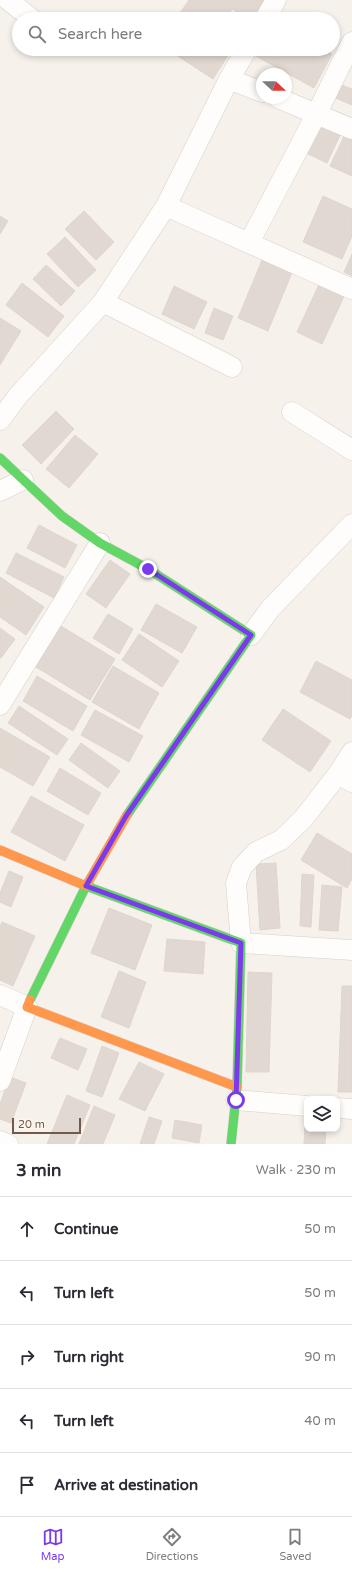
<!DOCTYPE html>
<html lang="en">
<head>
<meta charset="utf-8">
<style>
	body { margin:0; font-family:"Varela Round",sans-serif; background:#f2f2f3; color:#2b2b33 }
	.controls { position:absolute; right:12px; bottom:12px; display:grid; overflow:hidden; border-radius:8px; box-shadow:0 2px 6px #0003 }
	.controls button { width:36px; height:36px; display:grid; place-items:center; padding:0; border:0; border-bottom:1px solid #e1e1e2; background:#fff; color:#2b2b33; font:20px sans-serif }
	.compass { position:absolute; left:256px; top:68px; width:36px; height:36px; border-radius:50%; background:#fff; box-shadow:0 2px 6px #0003; rotate:112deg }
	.scale { position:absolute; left:12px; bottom:10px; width:69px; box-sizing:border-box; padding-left:4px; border:2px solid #73594d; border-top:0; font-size:11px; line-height:14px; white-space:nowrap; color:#73594d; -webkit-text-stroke:3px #fef7ed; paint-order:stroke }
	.stop { position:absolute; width:12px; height:12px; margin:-9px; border:3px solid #7c3aed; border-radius:50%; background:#fff }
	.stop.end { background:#7c3aed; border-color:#fff; box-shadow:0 1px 4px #0008 }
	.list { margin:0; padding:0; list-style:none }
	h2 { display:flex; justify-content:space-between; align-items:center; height:52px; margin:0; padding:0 16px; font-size:17px }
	h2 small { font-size:13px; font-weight:400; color:#7c7c81 }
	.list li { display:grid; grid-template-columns:26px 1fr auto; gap:12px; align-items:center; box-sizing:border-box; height:64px; padding:0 16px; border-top:1px solid #e1e1e2 }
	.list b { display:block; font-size:15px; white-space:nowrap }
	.list em { font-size:13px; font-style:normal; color:#7c7c81 }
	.icon { flex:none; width:22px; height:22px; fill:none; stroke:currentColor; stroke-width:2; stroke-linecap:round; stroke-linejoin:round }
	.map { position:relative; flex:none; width:352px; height:1144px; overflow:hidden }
	.search { position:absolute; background:#fff; box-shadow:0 2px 6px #0003; left:12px; right:12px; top:12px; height:44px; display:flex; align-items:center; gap:10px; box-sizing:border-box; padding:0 14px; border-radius:22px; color:#7c7c81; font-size:15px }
	.sheet { height:372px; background:#fff }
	nav { display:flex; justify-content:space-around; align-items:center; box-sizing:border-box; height:56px; border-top:1px solid #e1e1e2; background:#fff; font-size:11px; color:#7c7c81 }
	nav a { display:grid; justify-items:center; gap:2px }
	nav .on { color:#7c3aed }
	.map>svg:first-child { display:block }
	.building { fill:#e0d8d1; stroke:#dfd5ce }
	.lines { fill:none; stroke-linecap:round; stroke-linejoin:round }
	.street-casing { stroke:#d5cfca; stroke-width:21 }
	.fast-casing { stroke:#d6cec8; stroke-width:10 }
	.slow-casing { stroke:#d6cec8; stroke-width:10 }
	.street { stroke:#fefdfc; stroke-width:20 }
	.fast { stroke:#63d668; stroke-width:9 }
	.slow { stroke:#ff974d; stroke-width:9 }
	.route { stroke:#7c3aed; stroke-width:5 }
</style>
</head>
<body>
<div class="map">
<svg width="352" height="1144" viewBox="0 0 352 1144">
	<rect width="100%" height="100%" fill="#f6f2eb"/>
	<path class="building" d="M 189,0 L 264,0 L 252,19 L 247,19 L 232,9 L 226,19 L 176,19 Z
		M 167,49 L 232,49 L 213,79 Z
		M 258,49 L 324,49 L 332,54 L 314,88 L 254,55 Z
		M 339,84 L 352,89 L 352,105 L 333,97 Z
		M 318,119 L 342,131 L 327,163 L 302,151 Z
		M 347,130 L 352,132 L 352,176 L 330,166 Z
		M 323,196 L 352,209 L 352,236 L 342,259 L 303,242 Z
		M 84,211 L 114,242 L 96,260 L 65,229 Z
		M 0,216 L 8,221 L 0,234 Z
		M 65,237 L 96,270 L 78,287 L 47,254 Z
		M 265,253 L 295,265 L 268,331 L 238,318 Z
		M 352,254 L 352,276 L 344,272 Z
		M 46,265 L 75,291 L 61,306 L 33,279 Z
		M 322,278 L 347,290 L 322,344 L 297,332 Z
		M 22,283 L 64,316 L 48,337 L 6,305 Z
		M 174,286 L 207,302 L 194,329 L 162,314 Z
		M 214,308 L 233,316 L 223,340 L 205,333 Z
		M 0,318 L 21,331 L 0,365 Z
		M 56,411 L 74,429 L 41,464 L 22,445 Z
		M 75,435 L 98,454 L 69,488 L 46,469 Z
		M 39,525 L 77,545 L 65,568 L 27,548 Z
		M 16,553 L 64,577 L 54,598 L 6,573 Z
		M 110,560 L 130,574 L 106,608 L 86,594 Z
		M 0,577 L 44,607 L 26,635 L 0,617 Z
		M 156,604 L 197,627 L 182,653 L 141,630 Z
		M 108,614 L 133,629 L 119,654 L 93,638 Z
		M 56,623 L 115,659 L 90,700 L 31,664 Z
		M 0,628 L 15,639 L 1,658 L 0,658 Z
		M 139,634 L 179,661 L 162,687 L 122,660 Z
		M 316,661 L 352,680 L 352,715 L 350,719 L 300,692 Z
		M 113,666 L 159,693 L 139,729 L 92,702 Z
		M 37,676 L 87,706 L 73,731 L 23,701 Z
		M 19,706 L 68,739 L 57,755 L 8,723 Z
		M 283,709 L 331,741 L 310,772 L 262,740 Z
		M 95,710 L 143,736 L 129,762 L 81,735 Z
		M 0,728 L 50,757 L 33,786 L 0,767 Z
		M 81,743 L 120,771 L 108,788 L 69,760 Z
		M 60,768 L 101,793 L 88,815 L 47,791 Z
		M 31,796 L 84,825 L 65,861 L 11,832 Z
		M 317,833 L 352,854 L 352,879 L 347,888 L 301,860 Z
		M 276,863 L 280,928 L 260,930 L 256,864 Z
		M 9,871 L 23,877 L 11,907 L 0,902 L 0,893 Z
		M 302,874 L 314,875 L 311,927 L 300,926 Z
		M 322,885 L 342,887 L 338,931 L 319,930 Z
		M 109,908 L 152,925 L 135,970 L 91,953 Z
		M 2,922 L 35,936 L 13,986 L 0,980 L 0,926 Z
		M 167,939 L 205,942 L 203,974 L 164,971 Z
		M 119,971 L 146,982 L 129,1028 L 101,1017 Z
		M 248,972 L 272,973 L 269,1072 L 246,1072 Z
		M 342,986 L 352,986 L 352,1092 L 338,1092 Z
		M 60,1038 L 87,1049 L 78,1070 L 51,1058 Z
		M 102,1046 L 119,1053 L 102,1097 L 86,1091 Z
		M 139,1062 L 164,1074 L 145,1111 L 119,1099 Z
		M 10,1077 L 26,1083 L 11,1123 L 0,1119 L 0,1104 Z
		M 67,1095 L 90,1105 L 74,1144 L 47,1144 Z
		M 94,1106 L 115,1115 L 103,1144 L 79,1144 Z
		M 149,1117 L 162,1121 L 154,1144 L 140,1144 Z
		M 175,1120 L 202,1125 L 199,1143 L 172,1138 Z
		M 305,1124 L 307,1124 L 307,1129 L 326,1129 L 325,1144 L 304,1144 Z"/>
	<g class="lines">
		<defs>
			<path id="street" d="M 8,0 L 32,19
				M 265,19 L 276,0
				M 229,79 L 247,49
				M 278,98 L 352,129
				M 166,206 L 229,79 L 262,92
				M 249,243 L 317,113 L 352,42
				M 103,302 L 232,367
				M 292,412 L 352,450
				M 0,420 L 17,397 L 103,302 L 166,206 L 352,289
				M 0,491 L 23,480
				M 251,635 L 270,609 L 352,524
				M 0,705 L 100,543
				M 338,774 L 352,752
				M 352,782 L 338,774 L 303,819 L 281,840 L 256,852 L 242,867 L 236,883 L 241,943 L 352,950
				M 0,995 L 27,1007 L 0,1081
				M 236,1100 L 307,1106
				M 337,1108 L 352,1109
				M 0,1141 L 8,1144"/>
			<path id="fast" d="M 0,458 L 62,516 L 100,543 L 148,569 L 251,635 L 127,815
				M 30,1000 L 86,886 L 241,943 L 237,1087 L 231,1144"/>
			<path id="slow" d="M 0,850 L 86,886 L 127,815
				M 30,1000 L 27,1007 L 237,1087"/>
		</defs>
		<use href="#street" class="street-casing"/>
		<use href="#fast" class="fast-casing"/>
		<use href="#slow" class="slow-casing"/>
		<use href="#street" class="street"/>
		<use href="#fast" class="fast"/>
		<use href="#slow" class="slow"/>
	</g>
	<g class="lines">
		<path class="route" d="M 148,569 L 251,635 L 126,816 L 86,886 L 241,943 L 236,1100"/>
	</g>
</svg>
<div class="controls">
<button><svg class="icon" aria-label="layers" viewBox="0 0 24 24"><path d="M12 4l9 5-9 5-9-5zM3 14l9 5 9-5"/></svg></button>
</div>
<svg class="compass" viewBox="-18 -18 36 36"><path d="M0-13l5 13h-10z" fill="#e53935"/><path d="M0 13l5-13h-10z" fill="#7c7c81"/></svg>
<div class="scale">20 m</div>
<div class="stop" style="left:236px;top:1100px"></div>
<div class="stop end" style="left:148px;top:569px"></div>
<div class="search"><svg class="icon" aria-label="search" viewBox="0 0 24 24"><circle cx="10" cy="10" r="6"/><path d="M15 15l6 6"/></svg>Search here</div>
</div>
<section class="sheet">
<h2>3 min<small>Walk · 230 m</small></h2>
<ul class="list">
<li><svg class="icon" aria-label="ahead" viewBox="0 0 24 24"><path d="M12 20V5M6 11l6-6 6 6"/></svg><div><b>Continue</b></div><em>50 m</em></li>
<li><svg class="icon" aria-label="left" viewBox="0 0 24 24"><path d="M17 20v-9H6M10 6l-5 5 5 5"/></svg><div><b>Turn left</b></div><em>50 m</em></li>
<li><svg class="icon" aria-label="right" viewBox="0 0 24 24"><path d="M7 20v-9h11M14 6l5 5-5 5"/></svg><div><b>Turn right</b></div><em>90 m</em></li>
<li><svg class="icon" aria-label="left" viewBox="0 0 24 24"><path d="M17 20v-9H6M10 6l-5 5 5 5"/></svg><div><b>Turn left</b></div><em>40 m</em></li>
<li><svg class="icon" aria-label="arrive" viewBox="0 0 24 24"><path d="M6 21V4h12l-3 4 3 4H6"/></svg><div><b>Arrive at destination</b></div></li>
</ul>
</section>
<nav>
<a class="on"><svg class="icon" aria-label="map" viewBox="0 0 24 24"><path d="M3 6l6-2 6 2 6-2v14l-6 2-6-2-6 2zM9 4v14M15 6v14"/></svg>Map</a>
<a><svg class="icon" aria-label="directions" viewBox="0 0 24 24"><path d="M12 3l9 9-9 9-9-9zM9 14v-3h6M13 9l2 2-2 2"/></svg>Directions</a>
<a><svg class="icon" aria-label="saved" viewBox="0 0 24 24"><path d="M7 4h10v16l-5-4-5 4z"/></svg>Saved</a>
</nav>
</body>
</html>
